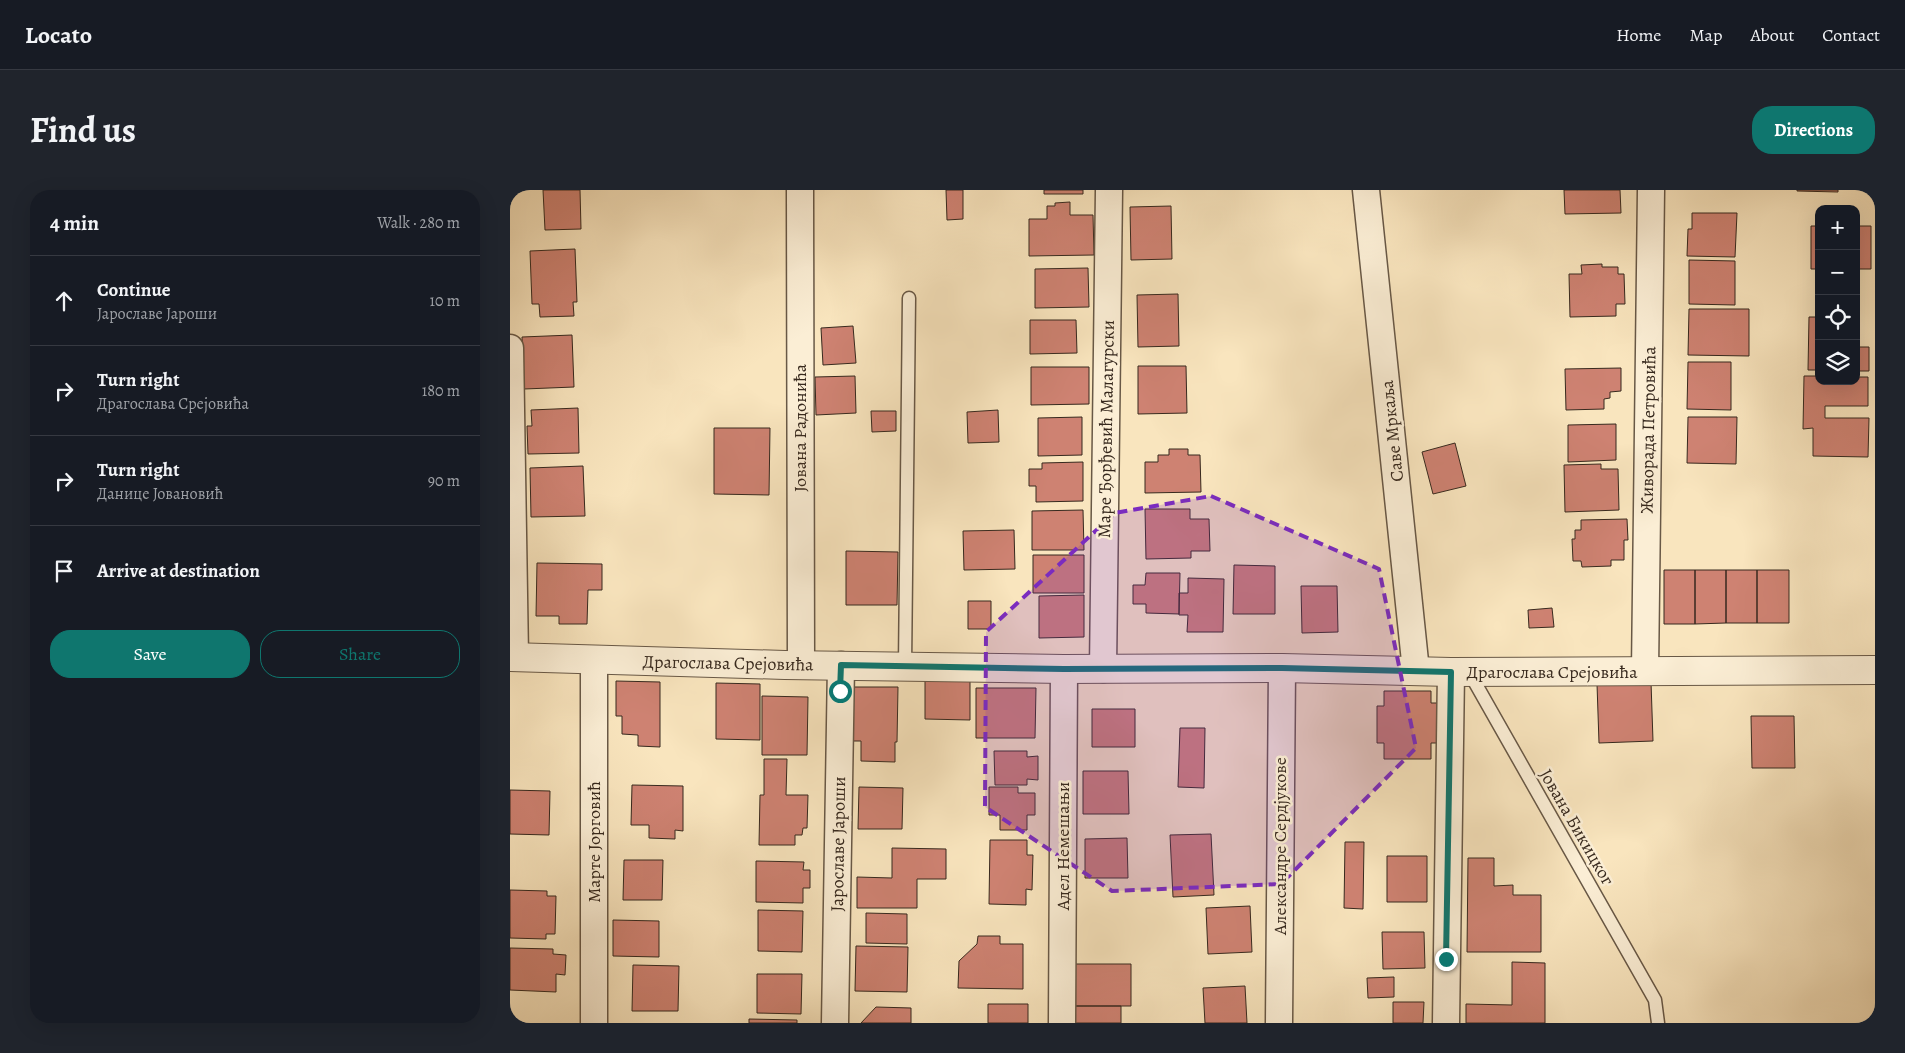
<!DOCTYPE html>
<html lang="en">
<head>
<meta charset="utf-8">
<style>
	body { margin:0; font-family:Alegreya,serif; background:#20242c; color:#f1f3f6 }
	.controls { position:absolute; right:15px; top:15px; display:grid; overflow:hidden; border-radius:10px; box-shadow:0 5px 20px #0002 }
	.controls button { width:45px; height:45px; display:grid; place-items:center; padding:0; border:0; border-bottom:1px solid #363941; background:#171b24; color:#f1f3f6; font:25px sans-serif }
	.stop { position:absolute; width:15px; height:15px; margin:-11px; border:4px solid #0f766e; border-radius:50%; background:#fff }
	.stop.end { background:#0f766e; border-color:#fff; box-shadow:0 1px 5px #0008 }
	.list { margin:0; padding:0; list-style:none }
	h2 { display:flex; justify-content:space-between; align-items:center; height:65px; margin:0; padding:0 20px; font-size:21px }
	h2 small { font-size:16px; font-weight:400; color:#9ea1a6 }
	.list li { display:grid; grid-template-columns:32px 1fr auto; gap:15px; align-items:center; box-sizing:border-box; height:90px; padding:0 20px; border-top:1px solid #363941 }
	.list b { display:block; font-size:19px; white-space:nowrap }
	.list p { margin:0; font-size:16px; white-space:nowrap; color:#9ea1a6 }
	.list em { font-size:16px; font-style:normal; color:#9ea1a6 }
	.actions { display:flex; gap:10px; padding:15px 20px }
	.actions a { flex:1; padding:11px 0; border:1px solid #0f766e; border-radius:20px; text-align:center; font-size:18px; color:#0f766e }
	.actions .main { background:#0f766e; color:#fff }
	.icon { flex:none; width:28px; height:28px; fill:none; stroke:currentColor; stroke-width:2; stroke-linecap:round; stroke-linejoin:round }
	.map { position:relative; flex:none; width:1365px; height:833px; overflow:hidden; border-radius:20px }
	header { display:flex; align-items:center; gap:30px; box-sizing:border-box; height:70px; padding:0 25px; background:#171b24; border-bottom:1px solid #363941 }
	header strong { font-size:24px }
	nav { display:flex; gap:28px; margin-inline-start:auto; font-size:18px }
	.intro { display:flex; align-items:center; justify-content:space-between; box-sizing:border-box; height:120px; padding:0 30px }
	h1 { margin:0; font-size:35px }
	.button { padding:12px 22px; border-radius:20px; background:#0f766e; color:#fff; font-size:18px; font-weight:700 }
	main { display:flex; gap:30px; padding:0 30px }
	aside { flex:1; background:#171b24; border-radius:20px; box-shadow:0 5px 20px #0002 }
	.map>svg:first-child { display:block }
	.building { fill:#ce8272; stroke:#37291e }
	.lines { fill:none; stroke-linecap:round; stroke-linejoin:round }
	.service-casing { stroke:#685846; stroke-width:15 }
	.minor-casing { stroke:#685846; stroke-width:29 }
	.tertiary-casing { stroke:#685846; stroke-width:30 }
	.service { stroke:#fbeed5; stroke-width:12 }
	.minor { stroke:#fbeed5; stroke-width:26 }
	.tertiary { stroke:#fbeed5; stroke-width:28 }
	.route { stroke:#0f766e; stroke-width:6 }
	.marked { fill:#7b2cbf; fill-opacity:0.2; stroke:#7b2cbf; stroke-width:4; stroke-dasharray:10 6; stroke-linejoin:round }
	.labels { text-anchor:middle; dominant-baseline:central; stroke-width:5; stroke-linejoin:round; paint-order:stroke }
	.street-label { font-size:18px; fill:#37291e; stroke:#fbeed5 }
</style>
</head>
<body>
<header>
<strong>Locato</strong>
<nav><a>Home</a><a>Map</a><a>About</a><a>Contact</a></nav>
</header>
<div class="intro"><h1>Find us</h1><a class="button">Directions</a></div>
<main>
<aside>
<h2>4 min<small>Walk · 280 m</small></h2>
<ul class="list">
<li><svg class="icon" aria-label="ahead" viewBox="0 0 24 24"><path d="M12 20V5M6 11l6-6 6 6"/></svg><div><b>Continue</b><p>Јарославе Јароши</p></div><em>10 m</em></li>
<li><svg class="icon" aria-label="right" viewBox="0 0 24 24"><path d="M7 20v-9h11M14 6l5 5-5 5"/></svg><div><b>Turn right</b><p>Драгослава Срејовића</p></div><em>180 m</em></li>
<li><svg class="icon" aria-label="right" viewBox="0 0 24 24"><path d="M7 20v-9h11M14 6l5 5-5 5"/></svg><div><b>Turn right</b><p>Данице Јовановић</p></div><em>90 m</em></li>
<li><svg class="icon" aria-label="arrive" viewBox="0 0 24 24"><path d="M6 21V4h12l-3 4 3 4H6"/></svg><div><b>Arrive at destination</b></div></li>
</ul>
<div class="actions"><a class="main">Save</a><a>Share</a></div>
</aside>
<div class="map">
<svg width="1365" height="833" viewBox="0 0 1365 833">
	<rect width="100%" height="100%" fill="#f9e5be"/>
	<filter id="stains"><feTurbulence type="fractalNoise" baseFrequency=".004" numOctaves="4"/><feColorMatrix values="0 0 0 0 .2 0 0 0 0 .09 0 0 0 0 .02 0 0 0 .5 -.17"/></filter>
	<radialGradient id="worn" r=".72"><stop offset=".6" stop-color="#630" stop-opacity="0"/><stop offset="1" stop-color="#630" stop-opacity=".3"/></radialGradient>
	<path class="building" d="M 33,0 L 70,0 L 71,39 L 35,40 Z
		M 436,0 L 453,0 L 453,29 L 437,30 Z
		M 534,0 L 573,0 L 573,4 L 534,4 Z
		M 1054,0 L 1110,0 L 1111,23 L 1055,24 Z
		M 1287,0 L 1328,0 L 1328,2 L 1287,1 Z
		M 560,12 L 560,25 L 583,25 L 584,65 L 519,66 L 519,29 L 537,29 L 537,16 L 545,16 L 545,13 Z
		M 661,16 L 662,69 L 621,70 L 620,17 Z
		M 1182,23 L 1227,23 L 1225,67 L 1177,66 L 1178,39 L 1182,39 Z
		M 1301,36 L 1309,36 L 1309,92 L 1308,79 L 1301,79 Z
		M 1346,36 L 1361,36 L 1361,79 L 1346,79 Z
		M 65,59 L 67,112 L 63,112 L 64,126 L 30,127 L 29,114 L 22,114 L 20,61 Z
		M 1179,70 L 1225,71 L 1225,115 L 1179,114 Z
		M 1092,74 L 1092,77 L 1108,77 L 1108,84 L 1114,84 L 1115,114 L 1106,114 L 1106,126 L 1060,127 L 1059,84 L 1072,84 L 1071,75 Z
		M 578,78 L 579,117 L 525,118 L 525,79 Z
		M 668,104 L 669,156 L 628,157 L 627,105 Z
		M 1179,119 L 1239,119 L 1239,166 L 1178,165 Z
		M 1299,127 L 1309,127 L 1309,180 L 1298,180 Z
		M 520,130 L 566,130 L 567,163 L 520,164 Z
		M 343,136 L 346,173 L 313,175 L 311,138 Z
		M 1346,141 L 1347,157 L 1359,157 L 1359,181 L 1346,181 Z
		M 62,145 L 64,197 L 14,199 L 12,147 Z
		M 1178,172 L 1221,172 L 1221,220 L 1177,219 Z
		M 628,176 L 676,176 L 677,223 L 628,224 Z
		M 521,177 L 579,177 L 579,214 L 521,215 Z
		M 1111,178 L 1111,201 L 1100,202 L 1100,208 L 1094,209 L 1094,219 L 1056,220 L 1055,179 Z
		M 345,186 L 346,223 L 306,225 L 305,187 Z
		M 1294,186 L 1309,186 L 1309,191 L 1346,191 L 1346,187 L 1358,187 L 1358,216 L 1315,216 L 1315,228 L 1359,228 L 1358,267 L 1303,266 L 1303,238 L 1293,239 Z
		M 68,218 L 69,263 L 18,264 L 17,236 L 22,236 L 21,220 Z
		M 488,220 L 489,252 L 458,253 L 457,222 Z
		M 361,221 L 386,221 L 386,241 L 362,242 Z
		M 572,227 L 572,265 L 528,266 L 528,228 Z
		M 1178,227 L 1227,227 L 1226,274 L 1177,273 Z
		M 1106,234 L 1106,270 L 1058,272 L 1058,235 Z
		M 204,238 L 260,238 L 259,305 L 204,304 Z
		M 945,253 L 956,296 L 923,304 L 912,262 Z
		M 659,259 L 678,259 L 678,265 L 690,265 L 691,302 L 635,303 L 635,272 L 648,272 L 648,265 L 659,265 Z
		M 573,272 L 573,311 L 526,312 L 526,296 L 519,296 L 519,279 L 532,279 L 532,273 Z
		M 1091,274 L 1091,279 L 1108,279 L 1109,320 L 1055,322 L 1054,275 Z
		M 73,276 L 75,326 L 21,327 L 20,278 Z
		M 635,319 L 680,319 L 680,329 L 699,329 L 700,361 L 681,361 L 681,368 L 636,369 Z
		M 573,320 L 574,360 L 522,360 L 522,321 Z
		M 1117,329 L 1118,350 L 1114,350 L 1114,370 L 1101,370 L 1101,376 L 1072,377 L 1071,371 L 1063,371 L 1062,349 L 1065,349 L 1065,340 L 1071,340 L 1071,330 Z
		M 504,340 L 505,379 L 454,380 L 453,341 Z
		M 336,361 L 388,362 L 387,415 L 336,415 Z
		M 523,365 L 574,365 L 574,403 L 523,403 Z
		M 27,373 L 92,374 L 92,400 L 78,400 L 77,434 L 49,434 L 49,426 L 26,426 Z
		M 724,375 L 765,376 L 765,424 L 723,424 Z
		M 1154,380 L 1185,380 L 1185,434 L 1154,434 Z
		M 1185,380 L 1216,380 L 1216,433 L 1185,434 Z
		M 1216,380 L 1247,380 L 1247,433 L 1216,433 Z
		M 1247,380 L 1279,380 L 1279,433 L 1247,433 Z
		M 636,383 L 670,383 L 669,424 L 636,423 L 636,414 L 623,414 L 623,395 L 635,395 Z
		M 678,388 L 714,389 L 713,442 L 677,442 L 678,425 L 669,425 L 669,403 L 678,403 Z
		M 791,396 L 827,396 L 828,442 L 792,443 Z
		M 574,405 L 574,447 L 529,448 L 529,406 Z
		M 458,411 L 481,411 L 481,439 L 458,439 Z
		M 1042,418 L 1044,437 L 1019,438 L 1018,420 Z
		M 415,489 L 460,490 L 460,530 L 415,529 Z
		M 106,491 L 150,492 L 150,557 L 128,556 L 128,545 L 112,544 L 112,526 L 106,526 Z
		M 1141,492 L 1143,551 L 1089,553 L 1087,494 Z
		M 206,493 L 250,494 L 250,550 L 206,549 Z
		M 343,497 L 388,497 L 387,552 L 385,552 L 385,572 L 351,571 L 351,551 L 342,551 Z
		M 466,498 L 526,498 L 525,548 L 466,548 Z
		M 874,501 L 921,501 L 921,513 L 929,513 L 929,553 L 921,553 L 921,569 L 874,569 L 874,553 L 867,553 L 867,516 L 874,516 Z
		M 252,506 L 298,507 L 297,565 L 252,565 Z
		M 582,519 L 625,519 L 625,557 L 582,557 Z
		M 1241,526 L 1284,526 L 1285,578 L 1242,578 Z
		M 670,538 L 695,538 L 694,598 L 668,597 Z
		M 484,561 L 517,561 L 517,567 L 528,566 L 528,590 L 517,589 L 517,595 L 485,595 Z
		M 254,569 L 277,569 L 276,605 L 298,605 L 297,638 L 293,638 L 292,645 L 285,645 L 285,655 L 249,655 L 250,605 L 254,605 Z
		M 573,581 L 618,581 L 619,624 L 573,624 Z
		M 122,595 L 173,596 L 173,641 L 165,640 L 165,649 L 139,648 L 139,635 L 121,635 Z
		M 349,597 L 393,598 L 392,639 L 348,639 Z
		M 479,597 L 508,597 L 508,603 L 525,603 L 525,625 L 517,625 L 517,640 L 490,640 L 490,625 L 479,625 Z
		M 0,600 L 40,601 L 39,645 L 0,644 Z
		M 701,644 L 704,705 L 663,707 L 660,645 Z
		M 617,648 L 618,688 L 575,688 L 575,649 Z
		M 480,650 L 517,650 L 517,665 L 523,665 L 522,700 L 516,699 L 516,715 L 479,714 Z
		M 835,652 L 854,652 L 853,719 L 834,718 Z
		M 382,658 L 436,659 L 436,689 L 407,689 L 407,718 L 347,718 L 347,687 L 382,688 Z
		M 877,666 L 917,666 L 917,712 L 877,712 Z
		M 958,668 L 984,668 L 984,696 L 1003,695 L 1003,705 L 1031,705 L 1031,762 L 957,762 Z
		M 114,670 L 153,670 L 152,710 L 113,710 Z
		M 246,671 L 294,672 L 293,680 L 300,680 L 300,698 L 293,698 L 293,713 L 246,712 Z
		M 0,700 L 37,701 L 37,706 L 46,706 L 45,744 L 36,744 L 36,749 L 0,748 Z
		M 740,716 L 742,762 L 698,764 L 696,718 Z
		M 248,720 L 293,721 L 292,762 L 248,761 Z
		M 356,723 L 397,724 L 397,754 L 356,753 Z
		M 103,730 L 149,731 L 149,767 L 103,766 Z
		M 872,742 L 914,742 L 915,778 L 873,779 Z
		M 468,746 L 490,746 L 490,754 L 513,754 L 513,799 L 448,798 L 449,771 L 467,754 Z
		M 346,756 L 398,757 L 397,802 L 345,801 Z
		M 0,758 L 43,759 L 43,764 L 56,765 L 55,785 L 46,784 L 46,802 L 0,800 Z
		M 1002,772 L 1035,773 L 1035,833 L 956,833 L 956,814 L 1002,815 Z
		M 560,774 L 621,774 L 621,816 L 560,816 Z
		M 123,775 L 169,776 L 168,821 L 122,821 Z
		M 247,784 L 292,784 L 291,824 L 247,823 Z
		M 884,787 L 884,807 L 858,808 L 857,788 Z
		M 735,796 L 737,833 L 695,833 L 693,798 Z
		M 883,812 L 914,812 L 913,833 L 883,833 Z
		M 478,814 L 518,814 L 518,833 L 478,833 Z
		M 560,816 L 611,816 L 611,833 L 560,833 Z
		M 366,817 L 401,818 L 401,833 L 351,833 Z
		M 239,829 L 287,830 L 287,833 L 239,833 Z"/>
	<g class="lines">
		<defs>
			<path id="service" d="M 395,476 L 399,108
				M 959,482 L 1145,810 L 1148,833"/>
			<path id="minor" d="M 290,0 L 291,475
				M 856,0 L 906,481
				M 0,158 L 5,467
				M 593,479 L 599,0
				M 1135,481 L 1141,0
				M 84,833 L 84,470
				M 325,833 L 331,475
				M 552,833 L 554,479
				M 769,833 L 772,478
				M 936,833 L 941,482"/>
			<path id="tertiary" d="M 0,467 L 275,475 L 554,479 L 772,478 L 941,482 L 1365,480"/>
		</defs>
		<use href="#service" class="service-casing"/>
		<use href="#minor" class="minor-casing"/>
		<use href="#tertiary" class="tertiary-casing"/>
		<use href="#service" class="service"/>
		<use href="#minor" class="minor"/>
		<use href="#tertiary" class="tertiary"/>
	</g>
	<g class="lines">
		<path class="route" d="M 330,501 L 331,475 L 554,479 L 772,478 L 941,482 L 936,769"/>
	</g>
	<path class="marked" d="M 701,306 L 869,379 L 906,558 L 771,694 L 602,701 L 475,617 L 476,442 L 605,323 Z"/>
	<g class="labels">
		<g class="street-label">
			<text transform="translate(290 238) rotate(-90)">Јована Радонића</text>
			<text transform="translate(596 239) rotate(-89)">Маре Ђорђевић Малагурски</text>
			<text transform="translate(1138 240) rotate(-89)">Живорада Петровића</text>
			<text transform="translate(882 241) rotate(-96)">Саве Мркаља</text>
			<text transform="translate(218 473) rotate(1)">Драгослава Срејовића</text>
			<text x="1042" y="482">Драгослава Срејовића</text>
			<text transform="translate(1067 637) rotate(60)">Јована Бикицког</text>
			<text transform="translate(84 652) rotate(-90)">Марте Јорговић</text>
			<text transform="translate(328 654) rotate(-89)">Јарославе Јароши</text>
			<text transform="translate(553 656) rotate(-90)">Адел Немешањи</text>
			<text transform="translate(770 656) rotate(-90)">Александре Сердјукове</text>
		</g>
	</g>
	<rect width="100%" height="100%" filter="url(#stains)"/>
	<rect width="100%" height="100%" fill="url(#worn)"/>
</svg>
<div class="controls">
<button>+</button>
<button>−</button>
<button><svg class="icon" aria-label="locate" viewBox="0 0 24 24"><circle cx="12" cy="12" r="6"/><path d="M12 2v4M12 18v4M2 12h4M18 12h4"/></svg></button>
<button><svg class="icon" aria-label="layers" viewBox="0 0 24 24"><path d="M12 4l9 5-9 5-9-5zM3 14l9 5 9-5"/></svg></button>
</div>
<div class="stop" style="left:330px;top:501px"></div>
<div class="stop end" style="left:936px;top:769px"></div>
</div>
</main>
</body>
</html>
